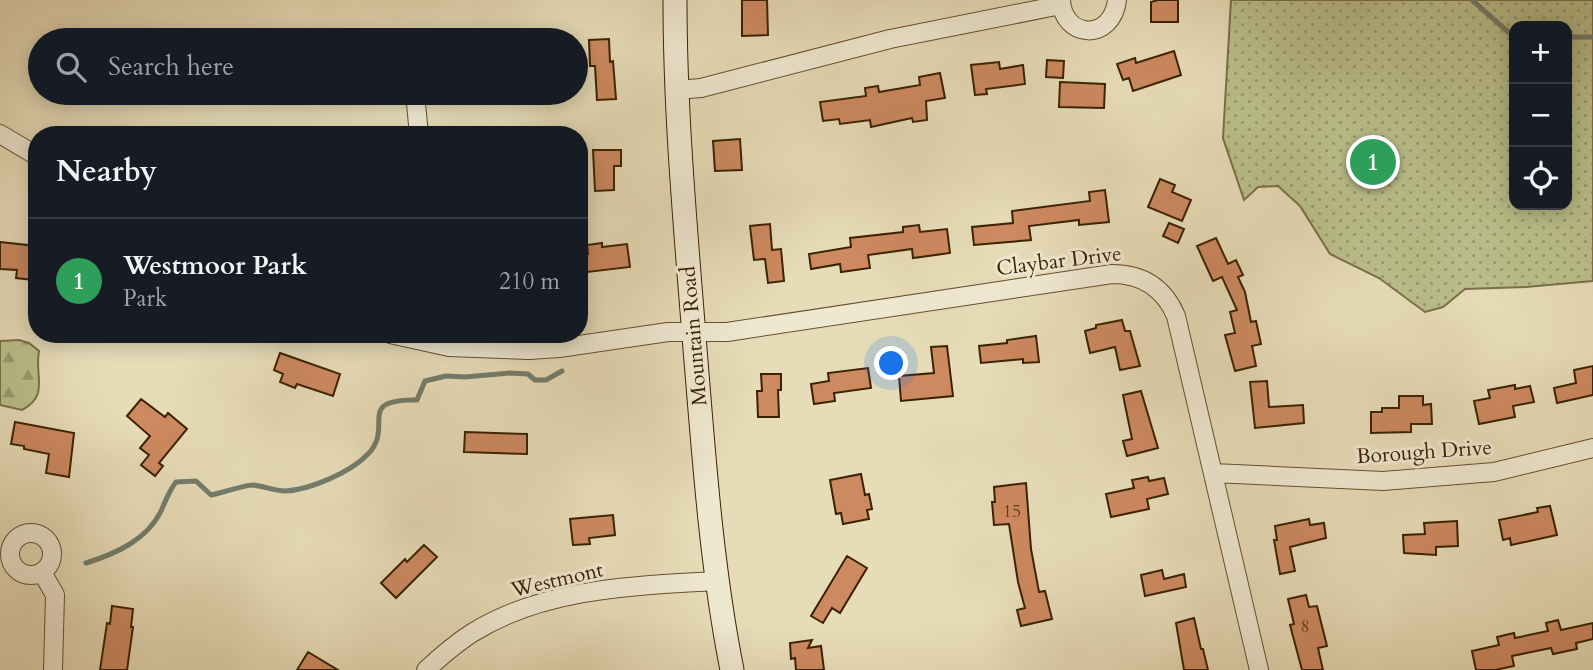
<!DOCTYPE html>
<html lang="en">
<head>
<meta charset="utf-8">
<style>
	body { margin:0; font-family:Cardo,serif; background:#242831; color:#f1f3f6 }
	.controls { position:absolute; right:21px; top:21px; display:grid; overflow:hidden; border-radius:14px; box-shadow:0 4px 18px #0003 }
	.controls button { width:63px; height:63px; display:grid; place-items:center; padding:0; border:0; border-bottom:2px solid #363941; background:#171b24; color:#f1f3f6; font:35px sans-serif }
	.you { position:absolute; left:892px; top:364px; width:24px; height:24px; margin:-18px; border:5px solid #fff; border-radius:50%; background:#1a73e8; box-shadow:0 0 0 10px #1a73e833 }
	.badge { display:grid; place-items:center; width:46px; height:46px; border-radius:50%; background:#d93025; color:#fff; font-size:23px; font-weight:700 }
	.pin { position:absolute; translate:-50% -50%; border:4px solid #fff; box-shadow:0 2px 7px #0006 }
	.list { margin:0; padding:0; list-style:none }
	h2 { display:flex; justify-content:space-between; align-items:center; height:91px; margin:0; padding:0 28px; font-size:30px }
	h2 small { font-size:23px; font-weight:400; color:#9ea1a6 }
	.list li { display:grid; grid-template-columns:46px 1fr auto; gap:21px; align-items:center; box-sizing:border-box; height:126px; padding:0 28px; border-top:2px solid #363941 }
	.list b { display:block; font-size:26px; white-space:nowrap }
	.list p { margin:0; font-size:23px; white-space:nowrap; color:#9ea1a6 }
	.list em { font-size:23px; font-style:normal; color:#9ea1a6 }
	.icon { flex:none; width:38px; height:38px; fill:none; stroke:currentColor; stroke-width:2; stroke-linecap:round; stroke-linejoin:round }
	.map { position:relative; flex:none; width:1593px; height:670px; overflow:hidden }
	.search { position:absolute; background:#171b24; box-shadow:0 4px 18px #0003; left:28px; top:28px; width:560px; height:77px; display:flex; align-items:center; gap:18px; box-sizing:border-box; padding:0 24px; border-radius:38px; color:#9ea1a6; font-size:26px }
	.panel { position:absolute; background:#171b24; box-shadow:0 4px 18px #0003; left:28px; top:126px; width:560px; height:217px; border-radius:28px }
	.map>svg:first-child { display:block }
	.forest { fill:url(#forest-firs); stroke:#7a7046; stroke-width:2 }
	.park { fill:url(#park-dots); stroke:#7a7046; stroke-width:2; fill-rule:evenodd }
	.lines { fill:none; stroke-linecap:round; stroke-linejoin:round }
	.stream { stroke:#727d6c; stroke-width:5 }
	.building { fill:#cd8960; stroke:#3a2201; stroke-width:2 }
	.street-casing { stroke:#65502f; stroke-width:20 }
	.secondary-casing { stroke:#3a2201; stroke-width:25 }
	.street { stroke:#efe8d1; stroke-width:18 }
	.secondary { stroke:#efe8d1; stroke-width:23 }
	.labels { text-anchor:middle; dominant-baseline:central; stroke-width:6; stroke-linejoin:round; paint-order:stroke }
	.number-label { font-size:18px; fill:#5f3c19 }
	.street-label { font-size:21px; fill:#3a2201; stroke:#efe8d1 }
</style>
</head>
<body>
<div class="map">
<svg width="1593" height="670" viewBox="0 0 1593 670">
	<defs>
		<pattern id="forest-firs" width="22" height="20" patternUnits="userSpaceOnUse" patternTransform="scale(1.75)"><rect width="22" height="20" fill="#babf8b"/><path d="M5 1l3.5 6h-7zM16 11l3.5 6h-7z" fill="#989b6f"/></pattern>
		<pattern id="park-dots" width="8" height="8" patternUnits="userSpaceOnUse" patternTransform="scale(1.75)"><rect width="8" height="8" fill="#babf8b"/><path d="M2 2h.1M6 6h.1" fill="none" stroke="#989b6f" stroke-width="1.8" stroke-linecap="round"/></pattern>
	</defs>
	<rect width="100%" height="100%" fill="#e7dcb8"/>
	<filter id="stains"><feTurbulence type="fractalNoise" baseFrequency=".00286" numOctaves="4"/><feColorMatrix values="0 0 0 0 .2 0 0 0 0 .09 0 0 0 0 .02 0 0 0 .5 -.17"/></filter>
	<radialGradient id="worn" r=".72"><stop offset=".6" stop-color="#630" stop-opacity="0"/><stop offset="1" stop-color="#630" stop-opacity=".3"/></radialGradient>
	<path class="forest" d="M 19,340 L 29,343 L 39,351 C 34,376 50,395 22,410 L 0,405 L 0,341 Z"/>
	<path class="park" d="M 1231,0 L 1593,0 L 1593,281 L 1526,287 L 1465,289 L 1443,307 L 1425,312 L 1379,278 L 1330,254 L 1300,206 L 1278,186 L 1258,187 L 1244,200 L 1223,138 ZM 1514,26 L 1567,26 L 1567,205 L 1514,205 Z"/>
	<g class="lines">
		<path class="stream" d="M 1472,0 L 1514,37
			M 1567,37 L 1593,37
			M 86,563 C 115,554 147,540 161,511 C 166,500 169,491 176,482 L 196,481 L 211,495 C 221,493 245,485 253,485 C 264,486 274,491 285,491 C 310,490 351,472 368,454 C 395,427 354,399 417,400 L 425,381 L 446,376 L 465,377 L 510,373 L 528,374 L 535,380 L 546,380 L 562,371"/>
	</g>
	<path class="building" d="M 742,0 L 767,0 L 768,35 L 742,36 Z
		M 1158,0 L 1178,0 L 1178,22 L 1151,22 L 1151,2 Z
		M 609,39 L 610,62 L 613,61 L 616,99 L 597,100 L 595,66 L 590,66 L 589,40 Z
		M 1174,51 L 1181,75 L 1133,91 L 1129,78 L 1123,80 L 1117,64 L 1135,58 L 1136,63 Z
		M 1047,60 L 1064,61 L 1063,78 L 1046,77 Z
		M 999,62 L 1000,69 L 1023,65 L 1025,84 L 986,89 L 987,94 L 975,95 L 971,65 Z
		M 940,73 L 945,98 L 926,101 L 927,120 L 913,122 L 912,118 L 871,127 L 870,120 L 840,124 L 839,119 L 823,121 L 820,102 L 866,96 L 865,88 L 878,86 L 879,92 L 920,85 L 919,77 Z
		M 1060,82 L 1105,84 L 1104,108 L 1059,107 Z
		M 740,139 L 742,170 L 715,171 L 713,141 Z
		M 593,150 L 621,150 L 621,166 L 614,166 L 614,190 L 595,191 Z
		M 1160,179 L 1175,185 L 1172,192 L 1191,200 L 1182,221 L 1148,207 Z
		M 1105,190 L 1109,222 L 1079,225 L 1079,220 L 1029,226 L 1031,240 L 974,245 L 972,227 L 1013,223 L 1012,211 L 1090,201 L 1089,192 Z
		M 1169,223 L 1184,229 L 1178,243 L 1163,236 Z
		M 770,224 L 772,250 L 781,249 L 784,281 L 768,283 L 765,259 L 754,260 L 750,226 Z
		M 919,225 L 920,232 L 947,229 L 950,253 L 913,258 L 912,249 L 868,255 L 870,268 L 841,272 L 840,264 L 811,269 L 809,254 L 851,247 L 850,238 L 903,232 L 903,227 Z
		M 1216,238 L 1228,264 L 1236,260 L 1243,275 L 1238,277 L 1245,292 L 1251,322 L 1256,321 L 1261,344 L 1252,346 L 1256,366 L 1235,371 L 1225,335 L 1235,333 L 1230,312 L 1237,310 L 1222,277 L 1213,281 L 1197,246 Z
		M 0,242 L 36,246 L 33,280 L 16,278 L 17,270 L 0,269 Z
		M 602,243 L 602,247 L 627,244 L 630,267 L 579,273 L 579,255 L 588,254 L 587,245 Z
		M 1122,320 L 1125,331 L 1130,331 L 1140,366 L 1120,370 L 1115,347 L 1090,353 L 1085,331 L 1096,328 L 1096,325 Z
		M 1036,336 L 1039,362 L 1023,363 L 1023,359 L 981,363 L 979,346 L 1007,343 L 1007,340 Z
		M 947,346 L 953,396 L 901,401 L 899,376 L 934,373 L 931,347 Z
		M 280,353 L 340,374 L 333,396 L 297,384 L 295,388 L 280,382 L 283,374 L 274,370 Z
		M 1593,366 L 1593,395 L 1557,403 L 1554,388 L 1576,383 L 1574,370 Z
		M 868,368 L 871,388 L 834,393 L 835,401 L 814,404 L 811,384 L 829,381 L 828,373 Z
		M 761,374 L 781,374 L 781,390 L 778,390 L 779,417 L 758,417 L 757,391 L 762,391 Z
		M 1267,381 L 1269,407 L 1303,405 L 1304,423 L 1255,428 L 1250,382 Z
		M 1515,385 L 1515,389 L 1530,386 L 1534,402 L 1513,406 L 1515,417 L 1479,424 L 1474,401 L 1490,398 L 1488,390 Z
		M 1141,391 L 1158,448 L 1127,456 L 1123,441 L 1132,439 L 1123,395 Z
		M 1399,396 L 1423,396 L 1423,405 L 1431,404 L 1432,424 L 1411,424 L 1411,432 L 1371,433 L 1371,412 L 1382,412 L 1382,408 L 1399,408 Z
		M 141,399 L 165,417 L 168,413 L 187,429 L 159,463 L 163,466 L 155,476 L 141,465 L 149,455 L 140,448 L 150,436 L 127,416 Z
		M 15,422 L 74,433 L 69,477 L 46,473 L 49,454 L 24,449 L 24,446 L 11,444 Z
		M 465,432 L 527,434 L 527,454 L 464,452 Z
		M 861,474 L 865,495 L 869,494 L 872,509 L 867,510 L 869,519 L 843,524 L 841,513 L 836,514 L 830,480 Z
		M 1148,477 L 1149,481 L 1164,478 L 1168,494 L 1147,499 L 1149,509 L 1111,517 L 1106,494 L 1134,488 L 1132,480 Z
		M 1026,483 L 1031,549 L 1039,592 L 1045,591 L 1052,619 L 1021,626 L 1017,610 L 1025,608 L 1018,582 L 1009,524 L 994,525 L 992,502 L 995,502 L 994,487 Z
		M 1550,506 L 1557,535 L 1511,545 L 1510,538 L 1503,540 L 1499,520 L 1538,512 L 1537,508 Z
		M 613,515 L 615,535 L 589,538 L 590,544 L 573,545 L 570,519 Z
		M 1309,519 L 1310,525 L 1324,523 L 1326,538 L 1290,547 L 1295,571 L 1280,574 L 1274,540 L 1277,540 L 1275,526 Z
		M 1457,521 L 1458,546 L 1436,547 L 1436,555 L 1404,553 L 1403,535 L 1425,534 L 1424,523 Z
		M 424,545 L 437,557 L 396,598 L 381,583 L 405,559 L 407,562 Z
		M 847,556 L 867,568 L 840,613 L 832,608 L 823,623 L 811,616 Z
		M 1162,570 L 1164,579 L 1184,574 L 1186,587 L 1145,596 L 1141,575 Z
		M 1306,595 L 1309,607 L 1317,606 L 1327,646 L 1318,648 L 1323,670 L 1302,670 L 1290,625 L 1294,624 L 1288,599 Z
		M 112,606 L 133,609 L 131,627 L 133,627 L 127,670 L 100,670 L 107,623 L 110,624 Z
		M 1194,618 L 1201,649 L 1203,649 L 1208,670 L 1184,670 L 1176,623 Z
		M 1558,620 L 1561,630 L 1593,623 L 1593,639 L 1576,643 L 1577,649 L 1553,654 L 1551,648 L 1512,656 L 1514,666 L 1495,670 L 1476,670 L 1472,651 L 1499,645 L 1497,637 L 1514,633 L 1515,638 L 1548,631 L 1546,623 Z
		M 812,640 L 808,648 L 821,646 L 824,670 L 796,670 L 795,658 L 791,659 L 790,643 Z
		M 308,652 L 338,670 L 297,670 Z"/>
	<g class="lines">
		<defs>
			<path id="street" d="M 1061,0 C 1063,39 1112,42 1117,0
				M 677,90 L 701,88 L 890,39 L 1061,5
				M 415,93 L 419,135
				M 0,134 L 37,156
				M 390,334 L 449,347 L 529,350 L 559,348 L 668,332 L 727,332 L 1112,274 C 1143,274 1164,288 1176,316 L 1259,670
				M 1214,473 L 1383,481 L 1494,472 L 1593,448
				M10 554a21 21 0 1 1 42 0a21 21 0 1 1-42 0Z
				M 42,572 L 55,595 L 53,670
				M 426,670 C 440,657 455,644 472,633 C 544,588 633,586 716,581"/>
			<path id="secondary" d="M 675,0 C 675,117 686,233 695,349 C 704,457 711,564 732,670"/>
		</defs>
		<use href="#street" class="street-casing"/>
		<use href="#secondary" class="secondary-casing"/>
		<use href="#street" class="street"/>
		<use href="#secondary" class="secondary"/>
	</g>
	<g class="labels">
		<g class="number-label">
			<text x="1012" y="511">15</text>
			<text x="1305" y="626">8</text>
		</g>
		<g class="street-label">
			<text transform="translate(1059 261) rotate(-7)">Claybar Drive</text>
			<text transform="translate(694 336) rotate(-95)">Mountain Road</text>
			<text transform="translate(1424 452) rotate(-4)">Borough Drive</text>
			<text transform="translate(557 580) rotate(-13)">Westmont</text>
		</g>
	</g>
	<rect width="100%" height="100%" filter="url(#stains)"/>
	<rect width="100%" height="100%" fill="url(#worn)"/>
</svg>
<div class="controls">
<button>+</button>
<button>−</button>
<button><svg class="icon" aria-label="locate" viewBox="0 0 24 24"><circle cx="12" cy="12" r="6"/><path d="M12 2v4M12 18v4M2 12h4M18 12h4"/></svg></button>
</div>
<div class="you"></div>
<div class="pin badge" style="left:1373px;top:162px;background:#2e9e5b">1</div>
<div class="search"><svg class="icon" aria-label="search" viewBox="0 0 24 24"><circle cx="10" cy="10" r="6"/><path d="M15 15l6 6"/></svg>Search here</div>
<section class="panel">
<h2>Nearby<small></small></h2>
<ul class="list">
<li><span class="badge" style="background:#2e9e5b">1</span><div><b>Westmoor Park</b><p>Park</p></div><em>210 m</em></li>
</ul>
</section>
</div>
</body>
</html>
